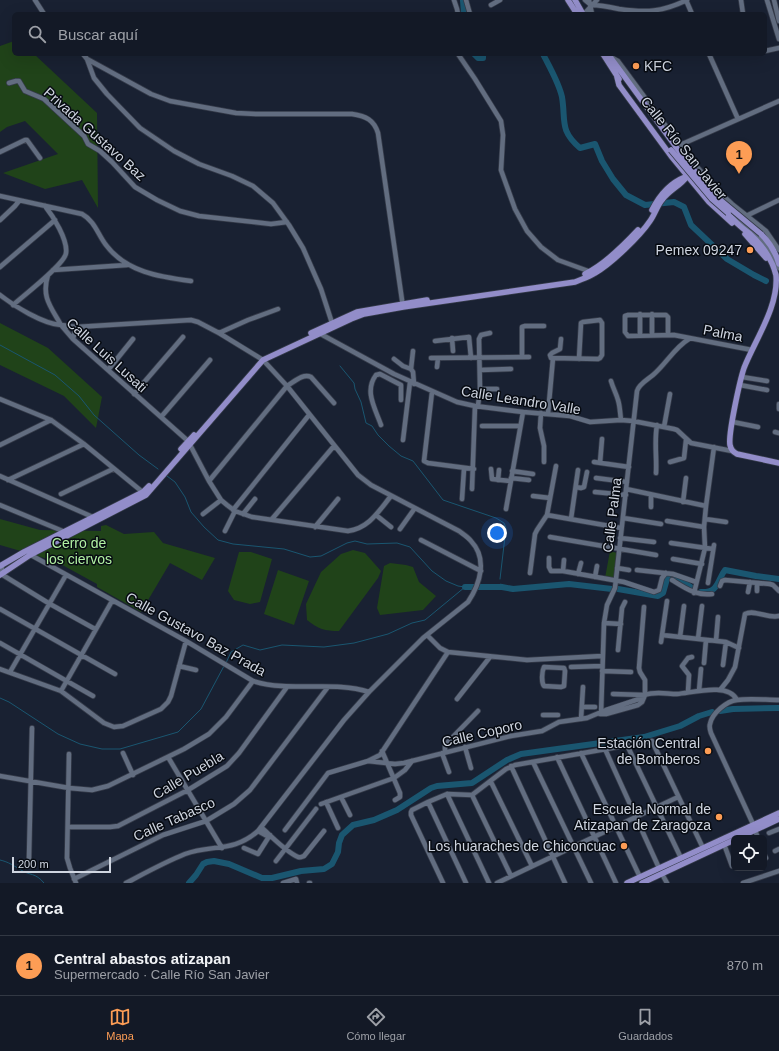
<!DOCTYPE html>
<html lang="es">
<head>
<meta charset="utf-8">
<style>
	body { margin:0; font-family:Helvetica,sans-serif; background:#202632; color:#f1f3f6 }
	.controls { position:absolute; right:12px; bottom:12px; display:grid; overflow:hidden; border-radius:6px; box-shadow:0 4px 16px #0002 }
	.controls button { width:36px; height:36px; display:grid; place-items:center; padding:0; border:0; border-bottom:1px solid #323843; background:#131926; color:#f1f3f6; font:20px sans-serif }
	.scale { position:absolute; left:12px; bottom:10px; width:99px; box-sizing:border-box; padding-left:4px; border:2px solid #cfd5e0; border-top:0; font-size:11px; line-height:14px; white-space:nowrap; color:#cfd5e0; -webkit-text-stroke:3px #070b12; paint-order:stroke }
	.you { position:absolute; left:497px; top:533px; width:14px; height:14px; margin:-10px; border:3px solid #fff; border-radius:50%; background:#1a73e8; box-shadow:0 0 0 6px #1a73e833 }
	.badge { display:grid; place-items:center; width:26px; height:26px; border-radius:50%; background:#fd9d55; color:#111; font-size:13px; font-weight:700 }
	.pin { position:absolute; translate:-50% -33px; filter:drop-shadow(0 1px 2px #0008) }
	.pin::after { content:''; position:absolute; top:21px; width:14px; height:12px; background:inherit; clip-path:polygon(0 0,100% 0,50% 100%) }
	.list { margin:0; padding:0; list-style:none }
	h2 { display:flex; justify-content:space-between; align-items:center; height:52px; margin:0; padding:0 16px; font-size:17px }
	h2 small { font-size:13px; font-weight:400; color:#9da0a7 }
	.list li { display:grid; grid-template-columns:26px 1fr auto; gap:12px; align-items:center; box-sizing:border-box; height:60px; padding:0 16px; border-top:1px solid #323843 }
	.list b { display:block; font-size:15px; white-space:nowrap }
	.list p { margin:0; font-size:13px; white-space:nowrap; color:#9da0a7 }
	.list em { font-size:13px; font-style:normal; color:#9da0a7 }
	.icon { flex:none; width:22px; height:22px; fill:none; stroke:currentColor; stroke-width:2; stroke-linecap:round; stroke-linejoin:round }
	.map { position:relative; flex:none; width:779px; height:883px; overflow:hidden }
	.search { position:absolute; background:#131926; box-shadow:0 4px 16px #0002; left:12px; right:12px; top:12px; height:44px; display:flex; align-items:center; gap:10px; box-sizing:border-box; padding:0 14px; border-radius:6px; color:#9da0a7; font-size:15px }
	.sheet { height:112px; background:#131926 }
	nav { display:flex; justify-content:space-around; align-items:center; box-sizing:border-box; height:56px; border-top:1px solid #323843; background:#131926; font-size:11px; color:#9da0a7 }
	nav a { display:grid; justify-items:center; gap:2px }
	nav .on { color:#fd9d55 }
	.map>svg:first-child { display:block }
	.green { fill:#204319 }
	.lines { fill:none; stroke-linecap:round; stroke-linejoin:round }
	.stream { stroke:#1a5670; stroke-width:1 }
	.river { stroke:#1a5670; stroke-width:6 }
	.minor-casing { stroke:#353b49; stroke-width:6 }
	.major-casing { stroke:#353b49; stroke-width:7 }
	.minor { stroke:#626d80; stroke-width:4.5 }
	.major { stroke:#928dc9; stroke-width:5.5 }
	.major-bridge-casing { stroke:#353b49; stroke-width:7; stroke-linecap:butt }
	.major-bridge { stroke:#928dc9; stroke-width:5.5 }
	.poi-dot { fill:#fd9d55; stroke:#070b12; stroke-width:1.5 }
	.labels { text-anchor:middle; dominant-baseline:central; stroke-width:3; stroke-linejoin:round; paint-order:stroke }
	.poi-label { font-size:14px; fill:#cfd5e0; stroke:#070b12; text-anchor:end }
	.street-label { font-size:14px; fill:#cfd5e0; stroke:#070b12 }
	.park-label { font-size:14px; fill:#b1f1a3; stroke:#070b12 }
</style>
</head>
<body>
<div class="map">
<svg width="779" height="883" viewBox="0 0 779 883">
	<rect width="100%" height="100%" fill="#192132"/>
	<path class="green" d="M 14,41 L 14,54 L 34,54 L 97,113 L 98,208 L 82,180 L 45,189 L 3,173 L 58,154 L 25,121 L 7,127 L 0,132 L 0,46 Z
		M 0,323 L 48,348 L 102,397 L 96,428 L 64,396 L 0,365 Z
		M 0,519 L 40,530 L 101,531 L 101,526 L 106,525 L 124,534 L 154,532 L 163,543 L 215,558 L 202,580 L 170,563 L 141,612 L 97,587 L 97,584 L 55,561 L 0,545 Z
		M 353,550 L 365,553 L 381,571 L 378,578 L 339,631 C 325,631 318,629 307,620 L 306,604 L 321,572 L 341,554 Z
		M 610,551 L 617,553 L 614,580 L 605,578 Z
		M 239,552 L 251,552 L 272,559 L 260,602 L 250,604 L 234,600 L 228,591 Z
		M 390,563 L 406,565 L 413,567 L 419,582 L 436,596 L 423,610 L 380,615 L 377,608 L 384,566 Z
		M 278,570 L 309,581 L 294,625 L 264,614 Z"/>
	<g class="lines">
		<path class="stream" d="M 0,345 L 55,375 L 79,396 L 94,415 L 139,455 L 158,469
			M 340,366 L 354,383 L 355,389 L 361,402 L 366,423 L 372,426 L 378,435 L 389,446 L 401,456 L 413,461 L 443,500 L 496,518 L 504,523 L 506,528 L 500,579
			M 167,476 L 175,482 L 185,497 L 191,512 L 204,527 L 218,540 L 233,544 L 284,549 L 310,557 L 321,556 L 347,543 L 355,541 L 367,544 L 397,543 L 410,547 L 432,571 L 446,581 L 458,586 L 465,587
			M 501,584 L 502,587
			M 226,663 L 231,652 L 243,645 L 260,650 L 282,645 L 324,647 L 354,643 L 388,634 L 412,623 L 425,620 L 465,587
			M 0,698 L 9,702 L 58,734 L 80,744 L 102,749 L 120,749 L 178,732 L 201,709 L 224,666
			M 0,860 C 9,862 14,866 21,870 C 30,876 35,872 44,883"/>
		<path class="river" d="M 463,0 L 464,14
			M 474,54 L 478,58 L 483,58 L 483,54
			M 543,54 C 549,66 559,83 562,97 C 566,121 559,130 580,148 L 595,144 L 602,161 L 613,179 L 626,195 L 645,205 L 674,202 L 684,207 L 691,225 L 727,259 L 754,275 L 766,281
			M 465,587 L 502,587 L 513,589 L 569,584 L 612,589
			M 618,589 L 658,596 L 663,593 L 667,579 L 670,576 L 679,579 L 692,588
			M 701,592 C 719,593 717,580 725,570 L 756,576 L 779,579
			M 720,711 L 733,709 L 779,708
			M 189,883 L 196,875 L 203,864 L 207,862 L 214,861 L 229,864 L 262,878 L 272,878 L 301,871 L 324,869 L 332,864 L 338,852 L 339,843 L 342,835 L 353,825 L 374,820 L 397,810 L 431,788 L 437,786 L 472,783 L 507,760 L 521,754 L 644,737 L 680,726 L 699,716 L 712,712"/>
		<defs>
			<path id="minor" d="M 35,0 L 44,14
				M 454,0 L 457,9 L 458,14
				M 466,0 L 470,14
				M 585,0 L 591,5
				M 589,0 L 592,14
				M 686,0 L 692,14
				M 741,0 L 743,14
				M 767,0 L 779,39
				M 774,0 L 779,21
				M 491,5 L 500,0
				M 591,5 C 600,5 610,7 619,9 C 647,13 662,12 687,0
				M 584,14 L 597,0
				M 765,51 L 779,48
				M 83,54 L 87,59 L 151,94 L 170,101 L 236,113 L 256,114 L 352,114 C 366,116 374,120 378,133 L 403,307
				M 458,54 L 475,79 L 501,121 L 503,135 L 501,170 L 515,209 L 527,231 L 541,247 L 558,260 L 591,272
				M 709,54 L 738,119
				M 609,56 L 618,61 L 691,160 L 719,192 L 732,204 L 766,231 L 779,250
				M 87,59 L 94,78 L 107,94 L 140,128 L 174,151 L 199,164 L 232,176 L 253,186 L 273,203 L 289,225 L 303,248 L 321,289 L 333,326
				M 9,83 L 16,81 L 19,81 L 25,91 L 44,99 L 84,136 L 88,144 L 100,151 L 112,162 L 135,187 L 157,200 L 180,211 L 199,216 L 271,224 L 287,222
				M 680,145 L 779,101
				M 0,152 L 25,140 L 27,140 L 40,158
				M 0,196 L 82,214 C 95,221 98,235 106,245 C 126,272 160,277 191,281
				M 746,216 L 779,200
				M 734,218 L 762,240 L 779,268
				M 0,220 L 15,206 L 19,201
				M 0,267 L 55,220
				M 53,270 L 127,265
				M 48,275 C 41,297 51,307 61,325 L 76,327 L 191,320 L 198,322 L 219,333 L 263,360 L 287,386 L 358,475 L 371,485 L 459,531 C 463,534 468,537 471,541 C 488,559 480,584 468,602 L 423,638 L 369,692 L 344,720 L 258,831 C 233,853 212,844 185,854 C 165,862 145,873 126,883
				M 0,295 C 14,306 43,324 61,325 L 73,339 L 188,441 L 209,481 L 221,500 L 227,505 L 235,511 L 252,517 L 348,531 C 369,528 378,512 391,496
				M 13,305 C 23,296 65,264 66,253 C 68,240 53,216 45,206
				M 640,314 L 640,335
				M 652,314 L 652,335
				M 317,332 L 394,374 L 457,402 L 475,406 L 523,412 L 570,416 L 590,422 L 621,420 L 633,421 L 674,429 L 677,430 L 691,443 L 732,451
				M 219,333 L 248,320 L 278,309
				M 668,335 L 668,317 L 666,315 L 628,315 L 625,316 L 625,332 L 628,336 L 674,335 L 752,350
				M 452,338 L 453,351
				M 73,339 L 76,327
				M 435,341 L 469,337 L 471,358
				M 413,351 L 411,369 L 413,372 L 414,384
				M 522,357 L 522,327 L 525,326 L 544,326
				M 431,358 L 529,357
				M 553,358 L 598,359 L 600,358 L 602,355 L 602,323 L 600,320 L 583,322 L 581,323 L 579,359
				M 394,359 L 403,366 L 411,369
				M 437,367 L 438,358
				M 108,370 L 133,339
				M 480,370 L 511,369
				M 742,377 L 767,381
				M 611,381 C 613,388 616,393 618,400 C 620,406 620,413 621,420
				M 740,385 L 767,390
				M 480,389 L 497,389
				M 432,392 L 424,461 L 428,463 L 474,469
				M 134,394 L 183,337
				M 0,399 L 51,420 L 84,444 L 145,494
				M 779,404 L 779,409
				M 478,406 L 480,389 L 479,339 L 481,335 L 490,333
				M 541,413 L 540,428 L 544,446 L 544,462
				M 548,414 L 553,358 L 551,358 L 550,355 L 552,353 L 560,349 L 561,339
				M 161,417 L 210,360
				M 733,422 L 758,427
				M 381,425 C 375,408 364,391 376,375 L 380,374 L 401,385 L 401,400
				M 482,426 L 520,426
				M 664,427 L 670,394
				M 775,432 L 779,433
				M 403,440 L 410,382
				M 0,445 L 51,420
				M 594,462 L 629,467
				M 670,462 L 684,458 L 686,440
				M 600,463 L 602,439
				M 491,469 L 492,479 L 510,481
				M 512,471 L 533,474
				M 656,473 C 657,457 654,442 657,425
				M 0,476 L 95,518
				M 511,478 L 529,480
				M 596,478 L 627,482
				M 8,480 L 84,444
				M 498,480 L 499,470
				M 209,481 L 287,386 C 294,382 303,373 311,377 L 334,403
				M 576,487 L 581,488 L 584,487 L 587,472
				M 472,489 L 475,406
				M 626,489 L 706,506
				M 595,492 L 626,495
				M 61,494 L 113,469
				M 533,496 L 550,498
				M 462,499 L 464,469
				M 683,502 L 686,478
				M 0,505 L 65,532
				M 651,507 L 651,495
				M 506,509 L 523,412
				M 233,510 L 309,415
				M 203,514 L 221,500
				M 243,514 L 255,499
				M 376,515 L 391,527
				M 547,515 L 621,528
				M 623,518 L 661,524
				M 272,519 L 334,446
				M 571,519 L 578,470
				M 705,519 L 726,522
				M 667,521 L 704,527
				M 315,527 L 338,499
				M 400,529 L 415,508
				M 225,531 L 235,511
				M 550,537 L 656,555
				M 620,538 L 654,542
				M 421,540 L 481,571
				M 671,543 L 713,549
				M 29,554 L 186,641 L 253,681 C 291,693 333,680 369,692
				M 549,558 L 549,567 L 551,571 L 563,571 L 624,582 L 654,592 L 659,590 L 662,578 L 666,573
				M 673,559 L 702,564
				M 0,565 L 2,568 L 1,574 L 50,604 L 95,629
				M 617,568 L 629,570
				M 637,570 L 673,574 L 696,582
				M 563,571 L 564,560
				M 530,573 L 535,534 L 537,530 L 547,515 L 556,466
				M 578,574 L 581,563
				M 595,577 L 597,566
				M 672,580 C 685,588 696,596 712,594
				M 708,583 L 714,545
				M 720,586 L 722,581 L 725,580 L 770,584 L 773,585 L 779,591
				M 757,591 L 757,583
				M 748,592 L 750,582
				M 694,593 L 705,548 L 704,527 L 706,506 L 714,447
				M 0,609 L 115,674
				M 604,623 L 621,624
				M 427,635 L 440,648 L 448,652 L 527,660 L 602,656
				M 662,635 L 726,642 L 739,648
				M 680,637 L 684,606
				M 698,639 L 702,606
				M 716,641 L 718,617
				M 661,642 L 667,601
				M 0,643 L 93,696
				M 618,650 L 622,608 L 625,602
				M 704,663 L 706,640
				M 723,665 L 726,642
				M 179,666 L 196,670
				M 544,667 L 564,668 L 565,671 L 564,686 L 561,687 L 544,686 C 541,682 542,671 544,667 Z
				M 571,667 L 602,666
				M 0,669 L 61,691 L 104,723 L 114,727 L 123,726 L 161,709 L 168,702 L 171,696 L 186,641
				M 602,671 L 631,672
				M 10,672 L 66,575
				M 720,690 L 728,680 L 735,667 L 745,614 C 755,609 768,619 779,616
				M 61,691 L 112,601
				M 699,691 L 701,669
				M 688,692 L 689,675 L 682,666 L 688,658 L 692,657
				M 613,694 L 645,695 L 645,680 L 640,672 L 639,668 L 644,607
				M 457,699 L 490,657
				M 582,707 L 595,707
				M 600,714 L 606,714 L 638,705 L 642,702 L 645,695 C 655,691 667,694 677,694 C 692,693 728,682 737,700
				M 601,714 L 604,623 L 607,605 L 615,588 L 637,391 C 639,384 647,380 653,375 C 666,364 675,347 689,339
				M 543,715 L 558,715
				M 581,719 L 583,687
				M 627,745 L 681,858
				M 465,747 L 471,768
				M 605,749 L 659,868
				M 382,751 L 400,793 L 400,797 L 395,800
				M 445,752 L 445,745 L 478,711
				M 123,753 L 133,775
				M 442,753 L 449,772
				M 581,753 L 640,877
				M 69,754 L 67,858 L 70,868 L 76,883
				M 168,757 L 222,848
				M 557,757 L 616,883
				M 368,761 L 395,764 L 404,763 L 511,736 L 542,731 L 559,722 L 587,718 L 606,710 L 642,698
				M 533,762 L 591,883
				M 511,766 L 565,883
				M 0,776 L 69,788 L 92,790 L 108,786 L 184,749 L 209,734 L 226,717 L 253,681
				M 491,782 L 532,866
				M 447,794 L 489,883
				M 472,795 L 511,876
				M 341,797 L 350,815
				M 326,802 L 338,828
				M 428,802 L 466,883
				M 321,804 L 394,778 L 405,770 L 412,761
				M 753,824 L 711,733 C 710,730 709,727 710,724 C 712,713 727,701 737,700 C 750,698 766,700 779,700
				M 68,827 L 110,827 L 118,826 L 188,790 L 227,766 L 239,753 L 287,687
				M 261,827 C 271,836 286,852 298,857 C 301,858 301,857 304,856 L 324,831
				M 285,830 L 328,773 L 368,761 L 380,755 L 448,652
				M 755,830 L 758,838
				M 258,831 L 269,837 L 271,837
				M 769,833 L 779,829
				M 724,844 L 732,866 L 734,865
				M 244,848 L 258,854 L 270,835
				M 775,851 L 779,849
				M 764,854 L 766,858
				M 29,858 L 32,728
				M 276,861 L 316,809
				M 662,874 L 667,883
				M 74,879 L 163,835 L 206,821 L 234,804 L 250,790 L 328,687
				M 283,883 L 296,879 L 297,883
				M 309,883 L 310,883
				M 443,883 L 411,815 L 411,812 L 412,810 L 428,802 L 447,794 L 472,795 L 506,769 L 515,765 L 652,741 L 703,848
				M 497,883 L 678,797
				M 743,883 L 779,871"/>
			<path id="major" d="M 568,0 L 577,14
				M 575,0 L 583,14
				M 603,54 L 619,79
				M 608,54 L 676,147
				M 617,77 L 619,85 L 671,156 L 709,202 L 732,223
				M 697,175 L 707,179
				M 709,195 L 712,191 L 719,192
				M 652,210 C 659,196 670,183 685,177
				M 728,213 C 734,222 742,228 750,234 C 762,245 772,259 776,275 C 779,306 755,340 744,368 C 740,380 728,434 730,445 C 731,450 733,452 737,454 L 779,463
				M 745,234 L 766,258
				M 761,234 C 769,242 776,253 779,264
				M 585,274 C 604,265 624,245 638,230
				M 311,333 L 357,312 L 427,300
				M 181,449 L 194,435
				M 0,566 L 24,552 L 143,492 L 149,486
				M 0,575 L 30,555 L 146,495 L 263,360 L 351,319 L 364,314 L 403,307 L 575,282 C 582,279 589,277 595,273 C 611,264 640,236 650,221 C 655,214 657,206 662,200 C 674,184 691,184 691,160
				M 738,838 L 779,819
				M 627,883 L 779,813
				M 642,883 L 734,840"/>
		</defs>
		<use href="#minor" class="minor-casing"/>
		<use href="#major" class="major-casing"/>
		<use href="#minor" class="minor"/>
		<use href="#major" class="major"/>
		<defs>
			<path id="major-bridge" d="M 676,147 L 712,193 L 761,234
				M 671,150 L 712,199 L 728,213"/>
		</defs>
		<use href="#major-bridge" class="major-bridge-casing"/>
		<use href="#major-bridge" class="major-bridge"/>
	</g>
	<g class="poi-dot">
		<circle cx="636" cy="66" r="4"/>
		<circle cx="750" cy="250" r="4"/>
		<circle cx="708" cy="751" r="4"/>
		<circle cx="719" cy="817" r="4"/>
		<circle cx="624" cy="846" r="4"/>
	</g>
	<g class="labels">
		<g class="poi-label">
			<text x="644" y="66" text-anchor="start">KFC</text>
			<text x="742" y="250">Pemex 09247</text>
			<text x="700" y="743">Estación Central<tspan x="700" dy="16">de Bomberos</tspan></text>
			<text x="711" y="809">Escuela Normal de<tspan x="711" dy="16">Atizapan de Zaragoza</tspan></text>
			<text x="616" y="846">Los huaraches de Chiconcuac</text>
		</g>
		<g class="street-label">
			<text transform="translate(95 134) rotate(42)">Privada Gustavo Baz</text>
			<text transform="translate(684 148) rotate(51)">Calle Río San Javier</text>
			<text transform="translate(723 333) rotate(11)">Palma</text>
			<text transform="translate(107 355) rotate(42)">Calle Luis Lusati</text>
			<text transform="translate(521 400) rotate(9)">Calle Leandro Valle</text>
			<text transform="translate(612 515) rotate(-83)">Calle Palma</text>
			<text transform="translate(196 634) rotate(29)">Calle Gustavo Baz Prada</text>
			<text transform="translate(482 733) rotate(-13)">Calle Coporo</text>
			<text transform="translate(188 775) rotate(-31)">Calle Puebla</text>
			<text transform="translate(174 819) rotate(-24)">Calle Tabasco</text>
		</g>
		<g class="park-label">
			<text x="79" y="543">Cerro de<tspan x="79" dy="16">los ciervos</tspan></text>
		</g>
	</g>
</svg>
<div class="controls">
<button><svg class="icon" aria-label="locate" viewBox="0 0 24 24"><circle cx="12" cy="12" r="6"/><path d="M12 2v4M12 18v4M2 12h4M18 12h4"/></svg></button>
</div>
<div class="scale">200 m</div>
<div class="you"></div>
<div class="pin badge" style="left:739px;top:174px">1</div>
<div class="search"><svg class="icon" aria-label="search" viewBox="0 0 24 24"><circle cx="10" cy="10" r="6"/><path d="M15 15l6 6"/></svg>Buscar aquí</div>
</div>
<section class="sheet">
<h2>Cerca<small></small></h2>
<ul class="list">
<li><span class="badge">1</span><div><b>Central abastos atizapan</b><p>Supermercado · Calle Río San Javier</p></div><em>870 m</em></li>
</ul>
</section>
<nav>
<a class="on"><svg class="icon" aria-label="map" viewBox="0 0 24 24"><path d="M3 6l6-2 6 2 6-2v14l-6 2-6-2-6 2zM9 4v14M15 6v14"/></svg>Mapa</a>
<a><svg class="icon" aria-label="directions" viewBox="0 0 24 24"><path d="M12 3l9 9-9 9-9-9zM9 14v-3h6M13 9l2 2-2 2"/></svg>Cómo llegar</a>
<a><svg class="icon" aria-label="saved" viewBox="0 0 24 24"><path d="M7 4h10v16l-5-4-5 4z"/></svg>Guardados</a>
</nav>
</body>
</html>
